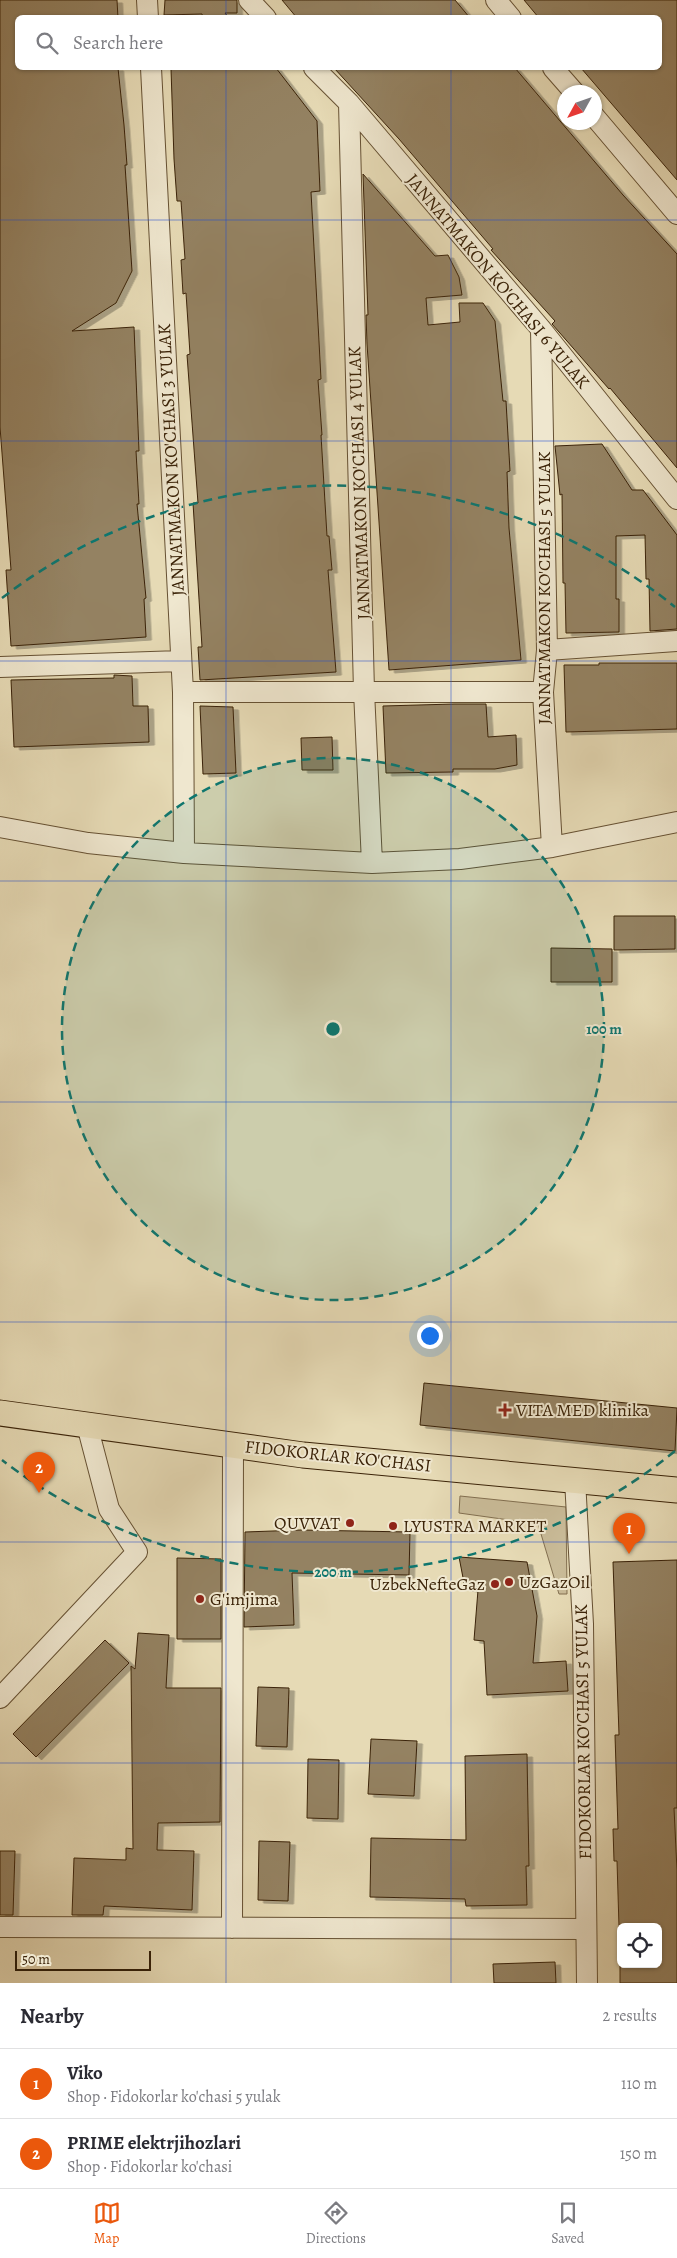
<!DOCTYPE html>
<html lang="en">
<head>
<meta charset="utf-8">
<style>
	body { margin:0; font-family:Alegreya,serif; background:#f7f7f7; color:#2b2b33 }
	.controls { position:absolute; right:15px; bottom:15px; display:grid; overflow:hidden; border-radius:8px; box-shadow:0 1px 4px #0004 }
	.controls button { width:45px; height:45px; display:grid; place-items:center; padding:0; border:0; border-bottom:1px solid #e1e1e2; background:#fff; color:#2b2b33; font:25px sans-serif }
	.compass { position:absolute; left:557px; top:85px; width:45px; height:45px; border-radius:50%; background:#fff; box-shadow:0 1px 4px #0004; rotate:230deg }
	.scale { position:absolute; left:15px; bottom:12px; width:136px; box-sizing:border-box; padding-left:5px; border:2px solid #3b2308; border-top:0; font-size:14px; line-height:18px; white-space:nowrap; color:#3b2308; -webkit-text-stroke:4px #efe7cf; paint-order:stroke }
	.you { position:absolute; left:429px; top:1335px; width:18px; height:18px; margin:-12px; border:4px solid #fff; border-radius:50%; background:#1a73e8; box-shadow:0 0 0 8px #1a73e833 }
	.badge { display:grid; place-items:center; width:32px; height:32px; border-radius:50%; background:#ea580c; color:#fff; font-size:16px; font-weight:700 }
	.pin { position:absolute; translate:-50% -41px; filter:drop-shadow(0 1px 2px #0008) }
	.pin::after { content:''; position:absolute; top:26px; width:18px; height:15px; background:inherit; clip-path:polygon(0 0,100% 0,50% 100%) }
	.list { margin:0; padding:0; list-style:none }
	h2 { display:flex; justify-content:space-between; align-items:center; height:65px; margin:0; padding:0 20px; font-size:21px }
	h2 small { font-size:16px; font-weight:400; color:#7c7c81 }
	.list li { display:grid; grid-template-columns:32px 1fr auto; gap:15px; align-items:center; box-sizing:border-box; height:70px; padding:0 20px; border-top:1px solid #e1e1e2 }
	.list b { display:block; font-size:19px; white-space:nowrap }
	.list p { margin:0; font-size:16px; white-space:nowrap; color:#7c7c81 }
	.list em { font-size:16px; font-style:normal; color:#7c7c81 }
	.icon { flex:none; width:28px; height:28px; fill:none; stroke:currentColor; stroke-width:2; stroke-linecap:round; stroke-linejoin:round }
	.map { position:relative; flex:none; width:677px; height:1983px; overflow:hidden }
	.search { position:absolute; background:#fff; box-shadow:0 1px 4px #0004; left:15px; right:15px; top:15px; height:55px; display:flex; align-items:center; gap:12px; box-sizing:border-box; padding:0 18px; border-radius:8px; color:#7c7c81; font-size:19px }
	.sheet { height:205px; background:#fff }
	nav { display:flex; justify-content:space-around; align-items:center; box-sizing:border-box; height:70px; border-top:1px solid #e1e1e2; background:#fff; font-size:14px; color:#7c7c81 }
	nav a { display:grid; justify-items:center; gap:2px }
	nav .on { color:#ea580c }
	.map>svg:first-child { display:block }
	.green { fill:#c9bb98; stroke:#826f50 }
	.building { fill:#948262; stroke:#3b2308; filter:url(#shadow) }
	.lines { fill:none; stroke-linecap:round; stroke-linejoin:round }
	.minor-casing { stroke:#665133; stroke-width:22 }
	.major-casing { stroke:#3b2308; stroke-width:27 }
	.minor { stroke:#efe7cf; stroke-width:20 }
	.major { stroke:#e6dab5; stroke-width:25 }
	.grid { fill:none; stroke:#1d4ed8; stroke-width:1; stroke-opacity:0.55 }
	.ring { fill:none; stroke:#0f766e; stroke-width:2.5; stroke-dasharray:9 6 }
	.poi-dot { fill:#8f2418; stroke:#efe7cf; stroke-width:2 }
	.labels { text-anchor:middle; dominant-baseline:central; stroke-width:4; stroke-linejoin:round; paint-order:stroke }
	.street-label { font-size:18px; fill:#3b2308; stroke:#efe7cf }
	.poi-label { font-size:18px; fill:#3b2308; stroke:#efe7cf; text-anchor:start }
	.centre { fill:#0f766e; stroke:#efe7cf; stroke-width:2.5 }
	.ring-label { font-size:15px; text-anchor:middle; font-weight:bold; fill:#0f766e; stroke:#efe7cf; stroke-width:4; stroke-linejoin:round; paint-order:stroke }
</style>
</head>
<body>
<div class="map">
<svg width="677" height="1983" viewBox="0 0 677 1983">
	<defs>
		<filter id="shadow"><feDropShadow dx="5.5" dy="3" stdDeviation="0" flood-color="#0004"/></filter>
	</defs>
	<rect width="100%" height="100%" fill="#e6dab5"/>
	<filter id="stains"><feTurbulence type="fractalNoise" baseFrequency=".004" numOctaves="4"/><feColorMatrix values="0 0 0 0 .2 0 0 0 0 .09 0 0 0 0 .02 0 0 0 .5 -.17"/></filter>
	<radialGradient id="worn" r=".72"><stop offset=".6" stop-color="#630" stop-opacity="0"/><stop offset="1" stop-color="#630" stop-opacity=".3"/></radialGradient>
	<path class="green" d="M 460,1496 L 566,1507 L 567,1594 L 559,1594 L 538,1524 L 459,1513 Z"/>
	<path class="building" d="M 0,0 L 117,0 L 118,18 L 18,18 L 18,68 L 118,68 L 124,125 L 127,165 L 125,165 L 132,271 L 116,303 L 72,331 L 134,327 L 139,451 L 136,451 L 139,504 L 137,504 L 146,598 L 144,599 L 146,637 L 11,646 L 6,570 L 11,570 L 0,427 Z
		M 165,0 L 237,0 L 237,13 L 225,13 L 229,18 L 203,18 L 202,14 L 164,15 Z
		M 282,0 L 455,0 L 470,18 L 297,18 Z
		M 524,0 L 677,0 L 677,180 L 581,68 L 660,68 L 660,18 L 539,18 Z
		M 194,68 L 276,68 L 317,121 L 320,191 L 311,192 L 321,379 L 318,380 L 322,435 L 321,435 L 327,536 L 329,536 L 332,570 L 328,570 L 336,672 L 200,680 L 198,647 L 202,647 L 193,503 L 198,503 L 187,355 L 190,354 L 186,293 L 183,294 L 181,260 L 185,259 L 181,201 L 177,201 L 174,159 L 171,69 Z
		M 334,68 L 515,68 L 623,195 L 677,254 L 677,468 L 610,388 L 609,389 L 552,324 L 555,321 L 491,250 L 493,249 L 399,139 Z
		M 363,174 L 435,256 L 448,255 L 459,277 L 462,295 L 426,298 L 428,325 L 460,322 L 459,303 L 483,303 L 495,321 L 503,401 L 506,401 L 510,471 L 507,472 L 509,528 L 521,660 L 389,670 L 367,344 L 366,315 L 368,315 Z
		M 602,444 L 632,490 L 643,490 L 677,535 L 677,629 L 650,631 L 649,579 L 646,579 L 645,535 L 616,536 L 616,599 L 619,599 L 619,632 L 566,633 L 565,583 L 563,583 L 562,494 L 560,495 L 555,446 Z
		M 599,663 L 677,663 L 677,729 L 566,732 L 564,665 L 599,665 Z
		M 114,675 L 132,676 L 133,706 L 148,706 L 149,742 L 14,747 L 11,680 L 114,678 Z
		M 454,704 L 486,704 L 488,737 L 516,735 L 517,765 L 495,769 L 453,769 L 453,772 L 386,773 L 383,706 Z
		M 200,706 L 233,707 L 236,773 L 203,774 Z
		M 332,737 L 333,770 L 302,770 L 301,738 Z
		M 614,916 L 675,916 L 675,949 L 614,950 Z
		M 551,948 L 612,949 L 612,982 L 551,982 Z
		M 424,1383 L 677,1408 L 675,1451 L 420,1425 Z
		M 301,1530 L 410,1532 L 409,1575 L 292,1573 L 294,1625 L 244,1627 L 245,1532 Z
		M 459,1557 L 527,1562 L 537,1616 L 533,1663 L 566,1661 L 568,1691 L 487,1695 L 484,1641 L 474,1640 L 478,1590 L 465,1588 Z
		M 177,1558 L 221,1559 L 221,1639 L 177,1639 Z
		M 677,1560 L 677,1808 L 674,1808 L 677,1870 L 677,1983 L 620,1983 L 620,1964 L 658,1964 L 658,1927 L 619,1927 L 617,1861 L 614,1861 L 613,1829 L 618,1829 L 615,1735 L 619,1735 L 613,1562 Z
		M 138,1633 L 169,1635 L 166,1688 L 221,1688 L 220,1822 L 158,1823 L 157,1850 L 194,1851 L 192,1910 L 104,1906 L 103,1915 L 72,1915 L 74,1858 L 126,1860 L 126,1848 L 133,1849 L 131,1666 L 135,1669 Z
		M 105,1640 L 129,1663 L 36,1757 L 13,1734 Z
		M 258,1687 L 289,1688 L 287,1747 L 256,1746 Z
		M 371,1739 L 417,1741 L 414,1796 L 368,1794 Z
		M 527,1754 L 529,1866 L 526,1866 L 527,1905 L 466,1906 L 465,1899 L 370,1897 L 371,1838 L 466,1840 L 465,1756 Z
		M 308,1759 L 339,1760 L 338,1819 L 307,1818 Z
		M 259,1841 L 290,1842 L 288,1901 L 258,1900 Z
		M 0,1851 L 15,1851 L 13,1915 L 0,1915 Z
		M 555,1962 L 556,1983 L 494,1983 L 493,1964 Z"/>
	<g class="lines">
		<defs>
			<path id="minor" d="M 147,0 L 148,18
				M 249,0 L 266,18
				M 496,0 L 511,18
				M 151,68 L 183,692 L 184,853
				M 314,68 L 349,103 L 541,329 L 677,499
				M 553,68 L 574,92
				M 349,103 L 364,691 L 372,863
				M 594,116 L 677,214
				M 541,329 L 547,650 L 543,692 L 552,847
				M 547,650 L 677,641
				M 0,667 L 181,661
				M 183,692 L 543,692
				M 0,827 L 88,843 L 184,853 L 372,863 L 460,859 L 552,847 L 677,822
				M 575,1480 L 583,1624 L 587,1983
				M 0,1698 L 137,1552 L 109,1509 L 87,1425
				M 0,1927 L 586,1929
				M 232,1928 L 233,1445"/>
			<path id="major" d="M 0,1413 L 303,1455 L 677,1490"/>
		</defs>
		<use href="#minor" class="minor-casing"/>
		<use href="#major" class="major-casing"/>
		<use href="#minor" class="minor"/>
		<use href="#major" class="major"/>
	</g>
	<path class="grid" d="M 226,0 L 226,18M 451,0 L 451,18M 226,68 L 226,1983M 451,68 L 451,1983M 0,220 L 677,220M 0,441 L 677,441M 0,661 L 677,661M 0,881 L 677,881M 0,1102 L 677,1102M 0,1322 L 677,1322M 0,1542 L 677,1542M 0,1763 L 677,1763"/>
	<circle cx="333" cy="1029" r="271" fill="#0f766e" fill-opacity=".12"/>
	<g class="ring">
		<circle cx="333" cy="1029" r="271"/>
		<path d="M675 1451A543 543 0 0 1 2 1460M2 598A543 543 0 0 1 675 607"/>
	</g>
	<g class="poi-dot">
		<path d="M502.5 1402.5h5v5h5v5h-5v5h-5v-5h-5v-5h5z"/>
		<circle cx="350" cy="1523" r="5"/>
		<circle cx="393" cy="1526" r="5"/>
		<circle cx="509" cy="1582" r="5"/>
		<circle cx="495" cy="1584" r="5"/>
		<circle cx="200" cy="1599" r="5"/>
	</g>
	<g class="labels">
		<g class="street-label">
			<text transform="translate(498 281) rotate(50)">JANNATMAKON KO'CHASI 6 YULAK</text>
			<text transform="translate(171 460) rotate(-93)">JANNATMAKON KO'CHASI 3 YULAK</text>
			<text transform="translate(359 483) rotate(-92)">JANNATMAKON KO'CHASI 4 YULAK</text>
			<text transform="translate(544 588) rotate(-90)">JANNATMAKON KO'CHASI 5 YULAK</text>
			<text transform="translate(338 1456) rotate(6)">FIDOKORLAR KO'CHASI</text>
			<text transform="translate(583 1732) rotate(-91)">FIDOKORLAR KO'CHASI 5 YULAK</text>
		</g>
		<g class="poi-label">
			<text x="516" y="1410">VITA MED klinika</text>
			<text x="340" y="1523" text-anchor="end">QUVVAT</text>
			<text x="403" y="1526">LYUSTRA MARKET</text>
			<text x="519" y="1582">UzGazOil</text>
			<text x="485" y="1584" text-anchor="end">UzbekNefteGaz</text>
			<text x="210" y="1599">G'imjima</text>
		</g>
	</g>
	<circle cx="333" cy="1029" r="8" class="centre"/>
	<g class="ring-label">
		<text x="604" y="1034">100 m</text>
		<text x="333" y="1577">200 m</text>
	</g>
	<rect width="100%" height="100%" filter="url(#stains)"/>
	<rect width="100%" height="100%" fill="url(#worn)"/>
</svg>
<div class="controls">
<button><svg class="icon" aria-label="locate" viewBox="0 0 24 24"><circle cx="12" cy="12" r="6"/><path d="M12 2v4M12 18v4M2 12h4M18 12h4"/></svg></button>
</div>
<svg class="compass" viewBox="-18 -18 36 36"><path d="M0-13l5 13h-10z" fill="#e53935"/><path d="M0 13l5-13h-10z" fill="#7c7c81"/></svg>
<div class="scale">50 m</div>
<div class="you"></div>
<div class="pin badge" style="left:629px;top:1554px">1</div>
<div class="pin badge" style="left:39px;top:1493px">2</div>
<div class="search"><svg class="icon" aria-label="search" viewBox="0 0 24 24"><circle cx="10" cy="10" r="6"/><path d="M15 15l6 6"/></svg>Search here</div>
</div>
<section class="sheet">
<h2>Nearby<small>2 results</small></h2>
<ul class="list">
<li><span class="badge">1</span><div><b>Viko</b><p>Shop · Fidokorlar ko'chasi 5 yulak</p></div><em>110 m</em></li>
<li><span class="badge">2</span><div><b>PRIME elektrjihozlari</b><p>Shop · Fidokorlar ko'chasi</p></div><em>150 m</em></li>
</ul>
</section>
<nav>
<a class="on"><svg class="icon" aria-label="map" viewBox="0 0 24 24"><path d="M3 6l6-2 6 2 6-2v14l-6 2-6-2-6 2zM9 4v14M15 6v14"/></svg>Map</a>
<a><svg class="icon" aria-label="directions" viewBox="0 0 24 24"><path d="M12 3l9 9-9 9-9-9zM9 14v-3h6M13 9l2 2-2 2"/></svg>Directions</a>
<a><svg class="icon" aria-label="saved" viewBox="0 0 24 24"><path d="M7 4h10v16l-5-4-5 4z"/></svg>Saved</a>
</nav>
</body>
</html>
